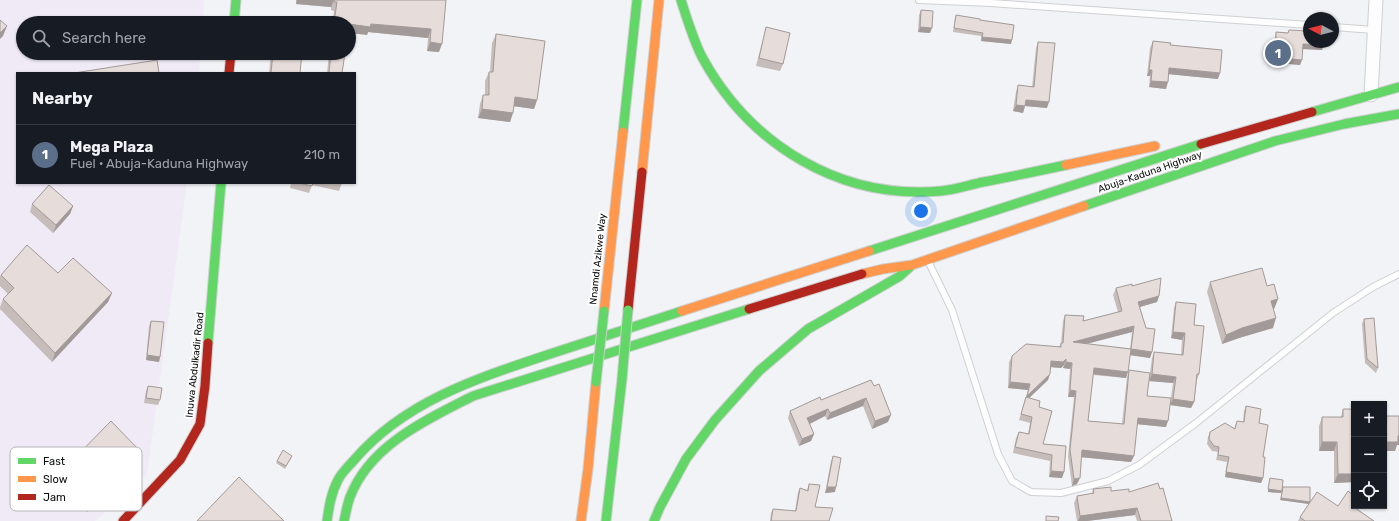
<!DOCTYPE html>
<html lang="en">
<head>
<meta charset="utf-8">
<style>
	body { margin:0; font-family:Rubik,sans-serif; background:#242831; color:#f1f3f6 }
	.controls { position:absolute; right:12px; bottom:12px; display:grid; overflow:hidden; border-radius:0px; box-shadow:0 1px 3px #0004 }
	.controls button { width:36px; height:36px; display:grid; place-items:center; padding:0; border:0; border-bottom:1px solid #363941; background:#171b24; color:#f1f3f6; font:20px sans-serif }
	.compass { position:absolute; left:1303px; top:12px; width:36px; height:36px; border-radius:50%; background:#171b24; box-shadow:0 1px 3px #0004; rotate:277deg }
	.you { position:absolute; left:921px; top:211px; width:14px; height:14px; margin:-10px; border:3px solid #fff; border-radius:50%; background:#1a73e8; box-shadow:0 0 0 6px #1a73e833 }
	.badge { display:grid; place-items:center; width:26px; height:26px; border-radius:50%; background:#aeb0b2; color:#fff; font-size:13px; font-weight:700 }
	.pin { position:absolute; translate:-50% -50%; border:2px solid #fff; box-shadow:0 1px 4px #0006 }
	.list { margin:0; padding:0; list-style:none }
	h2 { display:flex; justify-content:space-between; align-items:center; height:52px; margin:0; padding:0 16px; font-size:17px }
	h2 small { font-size:13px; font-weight:400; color:#9ea1a6 }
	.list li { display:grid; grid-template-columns:26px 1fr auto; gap:12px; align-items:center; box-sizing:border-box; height:60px; padding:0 16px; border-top:1px solid #363941 }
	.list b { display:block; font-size:15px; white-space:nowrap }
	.list p { margin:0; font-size:13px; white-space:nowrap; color:#9ea1a6 }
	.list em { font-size:13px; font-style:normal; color:#9ea1a6 }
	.icon { flex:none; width:22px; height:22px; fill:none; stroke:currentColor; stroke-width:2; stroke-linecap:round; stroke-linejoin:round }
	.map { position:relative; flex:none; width:1399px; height:521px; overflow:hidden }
	.search { position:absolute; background:#171b24; box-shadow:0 1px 3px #0004; left:16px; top:16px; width:340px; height:44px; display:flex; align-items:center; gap:10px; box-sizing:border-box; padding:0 14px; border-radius:22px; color:#9ea1a6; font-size:15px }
	.panel { position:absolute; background:#171b24; box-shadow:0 1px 3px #0004; left:16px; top:72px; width:340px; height:112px; border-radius:0px }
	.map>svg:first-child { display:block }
	.industrial { fill:#f0eaf7 }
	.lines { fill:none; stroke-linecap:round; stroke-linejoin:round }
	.lane-casing { stroke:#cfd0d2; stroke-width:8 }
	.street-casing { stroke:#cfd0d2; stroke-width:15 }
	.fast-casing { stroke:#cfd0d2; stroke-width:11 }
	.slow-casing { stroke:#cfd0d2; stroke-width:11 }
	.jam-casing { stroke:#cfd0d2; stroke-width:11 }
	.lane { stroke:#fdfdfe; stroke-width:6 }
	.street { stroke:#fdfdfe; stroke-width:13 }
	.fast { stroke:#63d668; stroke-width:9 }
	.slow { stroke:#ff974d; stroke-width:9 }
	.jam { stroke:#b3261e; stroke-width:9 }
	.fast-bridge-casing { stroke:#cecfd0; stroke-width:11; stroke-linecap:butt }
	.fast-bridge { stroke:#63d668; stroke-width:9 }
	.wall { fill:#c6bdbb; fill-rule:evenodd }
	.shaded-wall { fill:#a19a98 }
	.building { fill:#e6dcd9; stroke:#a19a98 }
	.labels { text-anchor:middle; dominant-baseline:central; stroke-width:4; stroke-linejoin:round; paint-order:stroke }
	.street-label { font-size:10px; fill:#0b0c0e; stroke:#fff }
	.key { fill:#fff; stroke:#b6b6b7; stroke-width:1 }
	.key-label { font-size:11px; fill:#0b0c0e }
</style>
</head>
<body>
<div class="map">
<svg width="1399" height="521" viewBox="0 0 1399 521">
	<rect width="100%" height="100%" fill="#f2f3f6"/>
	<path class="industrial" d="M 0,0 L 204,0 L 203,23 L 23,23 L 23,53 L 200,53 L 199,73 L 17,73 L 17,183 L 187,183 L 147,474 L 95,521 L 0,521 Z"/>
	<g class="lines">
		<defs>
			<path id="lane" d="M 919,0 L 991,3 L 1309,25
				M 1333,27 L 1374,30
				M 929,263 L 952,310 L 998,454 L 1012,481 L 1031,492 L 1061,493 L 1108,481 L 1139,465 L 1196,423 L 1333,313 L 1373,287 L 1399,274"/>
			<path id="street" d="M 1371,95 L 1376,0"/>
			<path id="fast" d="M 681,0 C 687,19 693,39 702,57 C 750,145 840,200 941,191 C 955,190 969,185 983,182 C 1010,177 1038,171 1066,165
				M 234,23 L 236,0
				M 1312,112 L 1399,87
				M 623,132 L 637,0
				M 1084,206 L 1275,141 L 1344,124 L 1399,114
				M 869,251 L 1201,144
				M 208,343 L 221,183
				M 327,521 C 329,507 331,493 338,480 C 342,472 349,466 355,459 C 406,400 481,377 553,353 C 596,339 639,325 682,311
				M 344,521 C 346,513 347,505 350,497 C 370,445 426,420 473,396 L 749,309
				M 606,521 L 622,379
				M 654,521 L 660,507 L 686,459 L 715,420 L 759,371 L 808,329 L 900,276 L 910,267"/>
			<path id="slow" d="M 1066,165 L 1155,146
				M 642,172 L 659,0
				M 862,274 L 883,269 L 912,265 L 1084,206
				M 604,311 L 623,132
				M 682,311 L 869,251
				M 581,521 L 588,469 L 596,382"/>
			<path id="jam" d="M 229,73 L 231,53
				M 1201,144 L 1312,112
				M 749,309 L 862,274
				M 628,310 L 642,172
				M 123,521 L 180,460 L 200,424 L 205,386 L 208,343"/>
		</defs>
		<use href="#lane" class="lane-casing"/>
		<use href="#street" class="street-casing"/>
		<use href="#fast" class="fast-casing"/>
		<use href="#slow" class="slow-casing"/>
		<use href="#jam" class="jam-casing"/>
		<use href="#lane" class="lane"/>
		<use href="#street" class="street"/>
		<use href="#fast" class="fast"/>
		<use href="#slow" class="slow"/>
		<use href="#jam" class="jam"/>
		<defs>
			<path id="fast-bridge" d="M 622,379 L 628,310
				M 596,382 L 604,311"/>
		</defs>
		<use href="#fast-bridge" class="fast-bridge-casing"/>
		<use href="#fast-bridge" class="fast-bridge"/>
	</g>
	<path class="wall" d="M 296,0 L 446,0 L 439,52 L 427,51 L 428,38 L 368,32 L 367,35 L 349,23 L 332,23 L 334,11 L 331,10 L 331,7 L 296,4 Z
		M 921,10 L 930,33 L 918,32 L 919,15 Z
		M 956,15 L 980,20 L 1011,44 L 981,41 L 981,36 L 953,32 L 955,18 Z
		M 766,27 L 783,64 L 780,71 L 756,66 L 764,35 Z
		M 1289,30 L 1322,50 L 1303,49 L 1300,65 L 1278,63 L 1280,48 L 1274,48 L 1275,37 L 1276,32 L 1288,33 Z
		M 496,34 L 537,100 L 534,109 L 514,106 L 510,122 L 478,118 L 480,104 L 483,95 L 485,95 L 485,81 L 489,72 L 490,72 L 492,43 Z
		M 1153,41 L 1170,45 L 1218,79 L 1168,74 L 1166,89 L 1149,87 L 1150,76 L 1147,76 L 1150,48 Z
		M 1038,42 L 1047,108 L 1025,106 L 1023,113 L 1013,111 L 1016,92 L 1018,85 L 1032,87 L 1036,48 Z
		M 271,53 L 302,53 L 300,73 L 269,73 Z
		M 329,53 L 345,53 L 342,73 L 327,73 Z
		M 291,183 L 342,183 L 339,191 L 312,185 L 309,193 L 290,188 Z
		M 32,204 L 73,206 L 70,214 L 53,233 L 30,212 Z
		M 58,273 L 112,293 L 108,302 L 52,362 L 0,309 L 0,307 L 3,299 L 8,294 L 0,286 L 0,276 L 1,275 Z
		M 1210,282 L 1267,286 L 1278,299 L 1274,309 L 1273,328 L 1239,338 L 1222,344 L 1207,292 Z
		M 1132,286 L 1159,296 L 1157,302 L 1140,307 L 1152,352 L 1150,358 L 1130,355 L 1126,378 L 1093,375 L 1088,421 L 1122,424 L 1127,377 L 1129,370 L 1150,373 L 1152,358 L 1154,352 L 1181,355 L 1182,340 L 1171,338 L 1174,308 L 1176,302 L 1194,325 L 1199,374 L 1197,380 L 1194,402 L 1191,408 L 1170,405 L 1173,383 L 1149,381 L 1147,396 L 1166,427 L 1137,424 L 1131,462 L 1081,457 L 1077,484 L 1072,486 L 1068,456 L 1074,397 L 1068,397 L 1070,369 L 1063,368 L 1064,365 L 1061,368 L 1051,367 L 1048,380 L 1029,398 L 1039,407 L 1043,444 L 1066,446 L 1064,472 L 1062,478 L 1049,477 L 1050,461 L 1013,453 L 1016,438 L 1019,432 L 1028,434 L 1030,423 L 1019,420 L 1028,390 L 1008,388 L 1009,362 L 1012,356 L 1059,347 L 1061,343 L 1063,321 L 1065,315 L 1083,321 L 1118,312 L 1113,295 L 1116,288 ZM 1132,332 L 1130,349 L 1087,344 Z
		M 1364,319 L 1378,368 L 1376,373 L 1365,363 L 1362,324 Z
		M 151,321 L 160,357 L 159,362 L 146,360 L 149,326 Z
		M 871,380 L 888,422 L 872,429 L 863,406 L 827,420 L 825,416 L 810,424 L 814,434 L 811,441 L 799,446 L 788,418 L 790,411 L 821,400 Z
		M 148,386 L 160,400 L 158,405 L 144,403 L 146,391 Z
		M 1246,406 L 1259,423 L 1263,457 L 1263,478 L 1261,483 L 1225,477 L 1227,462 L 1216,460 L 1218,452 L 1212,451 L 1207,444 L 1208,437 L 1210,432 L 1234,429 L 1237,421 L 1243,422 L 1244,411 Z
		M 1343,409 L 1354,482 L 1334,483 L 1334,451 L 1319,451 L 1319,426 L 1322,417 L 1341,417 Z
		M 141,452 L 138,462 L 87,512 L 57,482 L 61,472 Z
		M 292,456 L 285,469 L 276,463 L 277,461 Z
		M 833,456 L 835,492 L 825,493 L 831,461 Z
		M 1270,478 L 1282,489 L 1310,502 L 1338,506 L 1357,509 L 1374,521 L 1298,521 L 1300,517 L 1309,504 L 1280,500 L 1282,492 L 1281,493 L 1268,492 Z
		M 809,484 L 815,507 L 829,521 L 770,521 L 771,513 L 773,509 L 795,511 L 798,492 L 800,488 L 807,490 Z
		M 1093,489 L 1111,491 L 1129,492 L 1160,489 L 1172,521 L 1137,521 L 1135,515 L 1087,521 L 1077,521 L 1074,503 L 1077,496 L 1092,494 Z"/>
	<path class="shaded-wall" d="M 297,0 L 334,0 L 331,7 L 296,4 Z
		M 349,24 L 371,24 L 431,29 L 428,38 L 368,32 L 367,35 L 349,33 Z
		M 7,26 L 3,36 L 0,39 L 0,33 Z
		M 920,27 L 932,28 L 930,33 L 918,32 Z
		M 982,37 L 1012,40 L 1011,44 L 981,41 Z
		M 430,42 L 442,44 L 439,52 L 427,51 Z
		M 1276,43 L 1281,43 L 1280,48 L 1274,48 Z
		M 1303,44 L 1324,45 L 1322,50 L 1302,49 Z
		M 1280,58 L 1302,60 L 1300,65 L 1278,63 Z
		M 1169,68 L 1220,73 L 1218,79 L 1167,74 Z
		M 1149,70 L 1152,70 L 1150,76 L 1147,76 Z
		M 1151,81 L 1168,82 L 1166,89 L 1149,87 Z
		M 515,97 L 537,100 L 534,109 L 512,106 Z
		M 1026,100 L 1049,102 L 1047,108 L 1025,106 L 1023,113 L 1013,111 L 1016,105 Z
		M 482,109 L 513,113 L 510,122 L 478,118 Z
		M 73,206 L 70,214 L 53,233 L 56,225 Z
		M 112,293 L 108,302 L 52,362 L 55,353 Z
		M 1159,296 L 1157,302 L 1136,308 L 1138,302 Z
		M 1278,299 L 1274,309 L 1268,311 L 1271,301 Z
		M 1276,318 L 1273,328 L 1239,338 L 1222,344 L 1226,335 L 1242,328 Z
		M 1134,326 L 1132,332 L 1070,348 L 1073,342 Z
		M 1173,332 L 1185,333 L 1182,340 L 1171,338 Z
		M 1131,349 L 1152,352 L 1150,358 L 1129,355 Z
		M 147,355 L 160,357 L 159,362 L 146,360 Z
		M 1066,359 L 1064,365 L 1061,368 L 1049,367 L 1051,361 Z
		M 1066,362 L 1072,363 L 1070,369 L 1063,368 Z
		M 1094,368 L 1128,372 L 1126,378 L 1092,374 Z
		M 1050,374 L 1048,380 L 1025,402 L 1026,397 L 1024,402 L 1027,396 Z
		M 1152,374 L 1176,377 L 1173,383 L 1149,381 Z
		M 1010,382 L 1030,384 L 1028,390 L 1008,388 Z
		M 1070,390 L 1076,391 L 1074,397 L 1068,397 Z
		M 866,398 L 863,406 L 827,420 L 830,413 Z
		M 1173,399 L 1194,402 L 1191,408 L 1170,405 Z
		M 828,409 L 825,416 L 805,426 L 807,418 Z
		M 891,415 L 888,422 L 872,429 L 875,421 Z
		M 1138,418 L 1168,421 L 1166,427 L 1135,424 Z
		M 814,434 L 811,441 L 799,446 L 802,439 Z
		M 1398,436 L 1399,436 L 1399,445 L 1397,445 L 1395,451 L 1384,451 L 1384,442 Z
		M 1322,442 L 1337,442 L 1334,451 L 1319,451 Z
		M 1082,450 L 1134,456 L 1131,462 L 1079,457 Z
		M 141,452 L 138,462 L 87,512 L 91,503 Z
		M 1051,471 L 1064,472 L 1062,478 L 1049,477 Z
		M 1226,472 L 1263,478 L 1261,483 L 1225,477 Z
		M 1338,474 L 1354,474 L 1354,482 L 1334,483 Z
		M 1080,478 L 1077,484 L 1072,486 L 1074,479 Z
		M 827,487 L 836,487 L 835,492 L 825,493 Z
		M 1268,489 L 1282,491 L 1281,493 L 1268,492 Z
		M 1281,498 L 1310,502 L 1309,504 L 1280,500 Z
		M 1137,508 L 1135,515 L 1087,521 L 1078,521 L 1080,516 Z"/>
	<path class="building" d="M 334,0 L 446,0 L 442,44 L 430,42 L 431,29 L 371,24 L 370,27 L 349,24 L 349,23 L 334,22 L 337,2 L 334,2 Z
		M 921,10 L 933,11 L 932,28 L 920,27 Z
		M 956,15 L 980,19 L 980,20 L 1014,25 L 1012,40 L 982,37 L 983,33 L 954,28 Z
		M 0,20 L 7,26 L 0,33 Z
		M 276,20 L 303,23 L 276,23 Z
		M 766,27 L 790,33 L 783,64 L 759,58 Z
		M 1289,30 L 1309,31 L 1309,42 L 1324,42 L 1324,45 L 1303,44 L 1302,60 L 1280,58 L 1281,43 L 1276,43 L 1276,32 L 1288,33 Z
		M 496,34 L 545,41 L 537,100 L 515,97 L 513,113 L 482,109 L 483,95 L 489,95 L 489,72 L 493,72 Z
		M 1153,41 L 1171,43 L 1170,45 L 1222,50 L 1220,73 L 1169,68 L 1168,82 L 1151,81 L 1152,70 L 1149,70 Z
		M 1038,42 L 1055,43 L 1049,102 L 1026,100 L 1025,106 L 1016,105 L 1018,85 L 1034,87 Z
		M 273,53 L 302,53 L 300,73 L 271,73 Z
		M 331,53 L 345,53 L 342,73 L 329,73 Z
		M 157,60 L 159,73 L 74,73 Z
		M 299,183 L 313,183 L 312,186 Z
		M 49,185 L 73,206 L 56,225 L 32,204 Z
		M 27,245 L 58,273 L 73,258 L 112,293 L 55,353 L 3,299 L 14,288 L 1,275 Z
		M 1262,268 L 1267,286 L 1274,284 L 1278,299 L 1271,301 L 1276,318 L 1242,328 L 1226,335 L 1210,282 Z
		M 1161,278 L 1159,296 L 1138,302 L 1146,328 L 1155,329 L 1152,352 L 1131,349 L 1134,326 L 1073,342 L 1131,349 L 1128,372 L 1094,368 L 1088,421 L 1124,424 L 1129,370 L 1150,373 L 1147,396 L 1171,398 L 1168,421 L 1138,418 L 1134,456 L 1082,450 L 1080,478 L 1074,479 L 1070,450 L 1076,391 L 1070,390 L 1072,363 L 1066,362 L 1066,359 L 1063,362 L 1051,361 L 1050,374 L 1027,396 L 1030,384 L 1010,382 L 1012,356 L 1026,344 L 1061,347 L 1061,343 L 1063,343 L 1065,315 L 1084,316 L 1083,321 L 1122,311 L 1116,288 L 1132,284 L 1132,286 Z
		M 1176,302 L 1196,304 L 1194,325 L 1204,326 L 1199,374 L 1197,374 L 1194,402 L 1173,399 L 1176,377 L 1152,374 L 1154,352 L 1183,355 L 1185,333 L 1173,332 Z
		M 1374,318 L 1378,368 L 1367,359 L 1364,319 Z
		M 151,321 L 164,322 L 160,357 L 147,355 Z
		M 871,380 L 874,386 L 879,384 L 891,415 L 875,421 L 866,398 L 830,413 L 828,409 L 807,418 L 814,434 L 802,439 L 790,411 L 820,397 L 821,400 Z
		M 148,386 L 162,388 L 160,400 L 146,398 Z
		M 1026,397 L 1040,401 L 1039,407 L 1052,411 L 1043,444 L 1066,446 L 1064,472 L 1051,471 L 1052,455 L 1015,447 L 1019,432 L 1029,434 L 1032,417 L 1021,414 Z
		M 1246,406 L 1261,409 L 1259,423 L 1268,425 L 1263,457 L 1265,457 L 1263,478 L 1226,472 L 1229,457 L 1218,455 L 1219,447 L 1214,446 L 1209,439 L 1210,432 L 1225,423 L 1235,429 L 1237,421 L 1244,422 Z
		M 1343,409 L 1354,409 L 1354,474 L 1338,474 L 1337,442 L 1322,442 L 1322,417 L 1343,417 Z
		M 1384,416 L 1399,416 L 1399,436 L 1398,436 L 1398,442 L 1384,442 Z
		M 111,421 L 141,452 L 91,503 L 61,472 Z
		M 283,450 L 292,456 L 286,466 L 277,461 Z
		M 833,456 L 841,458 L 836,487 L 827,487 Z
		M 239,477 L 284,521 L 197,521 Z
		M 1270,478 L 1283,480 L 1282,491 L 1268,489 Z
		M 1158,483 L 1160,489 L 1163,488 L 1172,521 L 1141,521 L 1137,508 L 1080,516 L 1077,496 L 1094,493 L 1093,489 L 1111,487 L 1111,491 L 1129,489 L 1129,492 Z
		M 809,484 L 820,485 L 815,507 L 833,508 L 829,521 L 771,521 L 773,509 L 796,511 L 800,488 L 808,491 Z
		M 1283,487 L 1310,487 L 1310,502 L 1281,498 Z
		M 1348,491 L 1354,496 L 1354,506 L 1356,506 L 1355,508 L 1374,521 L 1305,521 L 1300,517 L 1317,492 L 1338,506 Z
		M 1046,516 L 1059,517 L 1058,521 L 1046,521 Z"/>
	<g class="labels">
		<g class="street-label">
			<text transform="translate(1150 172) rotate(-19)">Abuja-Kaduna Highway</text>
			<text transform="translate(598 259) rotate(-84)">Nnamdi Azikwe Way</text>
			<text transform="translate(195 365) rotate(-84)">Inuwa Abdulkadir Road</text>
		</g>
	</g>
	<rect x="10" y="447" width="132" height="64" rx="6" class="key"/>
	<rect x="18" y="458" width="18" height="6" fill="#63d668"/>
	<rect x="18" y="476" width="18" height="6" fill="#ff974d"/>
	<rect x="18" y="494" width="18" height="6" fill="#b3261e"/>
	<g class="key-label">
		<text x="43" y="465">Fast</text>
		<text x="43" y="483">Slow</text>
		<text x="43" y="501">Jam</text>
	</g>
</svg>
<div class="controls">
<button>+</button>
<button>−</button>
<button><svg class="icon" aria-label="locate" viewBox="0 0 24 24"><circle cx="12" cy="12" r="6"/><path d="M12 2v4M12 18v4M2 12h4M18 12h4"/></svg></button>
</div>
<svg class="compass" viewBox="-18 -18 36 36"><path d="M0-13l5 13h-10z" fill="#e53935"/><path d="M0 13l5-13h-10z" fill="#9ea1a6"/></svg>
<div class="you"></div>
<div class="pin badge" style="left:1278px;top:53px;background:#5c6f8a">1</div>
<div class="search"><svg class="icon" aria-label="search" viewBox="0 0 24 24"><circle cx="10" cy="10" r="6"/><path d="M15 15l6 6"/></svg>Search here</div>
<section class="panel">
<h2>Nearby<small></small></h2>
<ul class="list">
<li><span class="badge" style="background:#5c6f8a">1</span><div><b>Mega Plaza</b><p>Fuel · Abuja-Kaduna Highway</p></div><em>210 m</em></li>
</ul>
</section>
</div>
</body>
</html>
